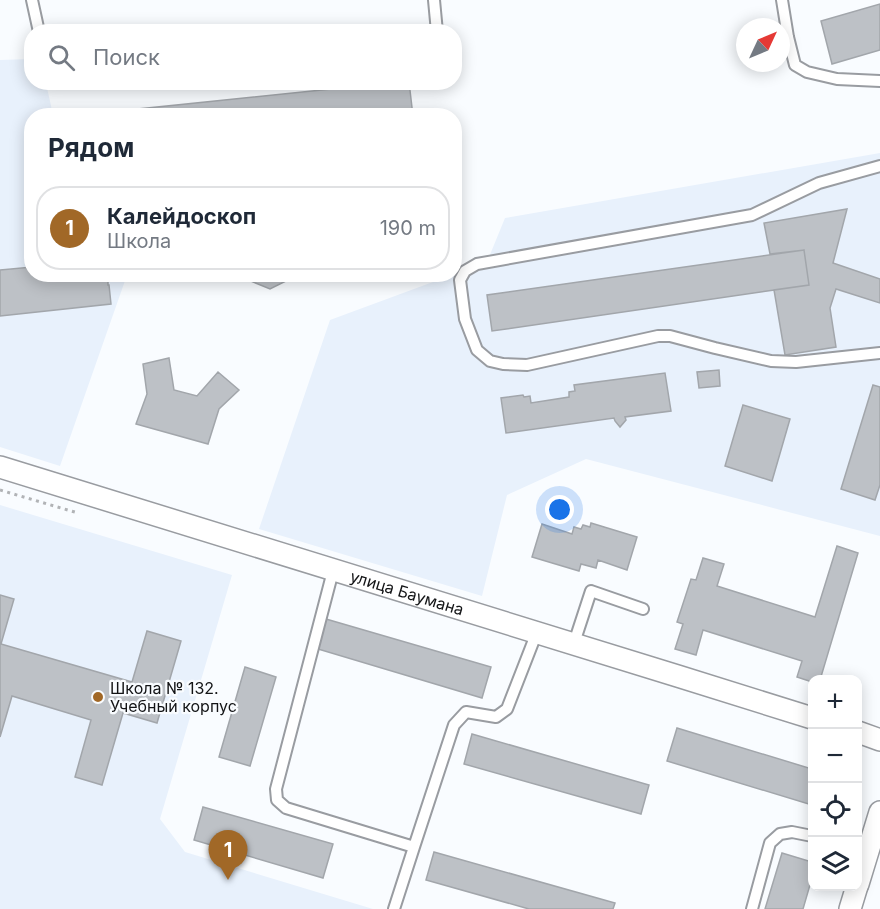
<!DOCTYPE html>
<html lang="ru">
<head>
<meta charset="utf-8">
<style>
	body { margin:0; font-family:Inter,sans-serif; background:#f2f2f3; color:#1f2937 }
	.controls { position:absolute; right:18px; bottom:18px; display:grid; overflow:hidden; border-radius:12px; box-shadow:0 3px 15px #0003 }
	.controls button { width:54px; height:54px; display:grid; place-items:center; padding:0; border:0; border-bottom:2px solid #e0e1e3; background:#fff; color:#1f2937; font:30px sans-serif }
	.compass { position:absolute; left:736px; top:18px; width:54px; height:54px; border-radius:50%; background:#fff; box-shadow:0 3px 15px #0003; rotate:46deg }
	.you { position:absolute; left:560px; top:510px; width:21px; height:21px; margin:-15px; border:4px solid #fff; border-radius:50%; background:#1a73e8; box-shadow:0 0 0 9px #1a73e833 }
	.badge { display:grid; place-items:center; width:39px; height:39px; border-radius:50%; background:#a16827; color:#fff; font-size:20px; font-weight:700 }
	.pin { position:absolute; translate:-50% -50px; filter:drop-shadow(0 2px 3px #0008) }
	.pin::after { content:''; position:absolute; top:32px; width:21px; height:18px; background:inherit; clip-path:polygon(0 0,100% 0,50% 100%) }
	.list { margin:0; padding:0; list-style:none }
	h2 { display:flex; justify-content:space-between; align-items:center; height:78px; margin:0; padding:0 24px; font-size:26px }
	h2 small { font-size:20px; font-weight:400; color:#747a83 }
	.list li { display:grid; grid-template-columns:39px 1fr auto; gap:18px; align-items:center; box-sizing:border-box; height:84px; margin:0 12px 12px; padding:0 12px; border:2px solid #e0e1e3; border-radius:24px }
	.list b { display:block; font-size:22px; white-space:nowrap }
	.list p { margin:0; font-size:20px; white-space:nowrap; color:#747a83 }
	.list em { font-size:20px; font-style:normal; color:#747a83 }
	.icon { flex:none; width:33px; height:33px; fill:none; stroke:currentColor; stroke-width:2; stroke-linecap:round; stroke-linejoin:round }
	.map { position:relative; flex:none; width:880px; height:909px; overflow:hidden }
	.search { position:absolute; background:#fff; box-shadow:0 3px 15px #0003; left:24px; top:24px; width:438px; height:66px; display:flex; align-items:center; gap:15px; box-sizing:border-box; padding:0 21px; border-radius:24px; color:#747a83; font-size:22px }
	.panel { position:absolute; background:#fff; box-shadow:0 3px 15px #0003; left:24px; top:108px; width:438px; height:174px; border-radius:24px }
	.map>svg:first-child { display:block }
	.built { fill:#e8f1fc }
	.building { fill:#bdc1c6; stroke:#a2a6ab; stroke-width:1.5 }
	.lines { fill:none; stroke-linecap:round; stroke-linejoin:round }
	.service-casing { stroke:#999ca1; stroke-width:14 }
	.minor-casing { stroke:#999ca1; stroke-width:24 }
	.path { stroke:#b1b3b6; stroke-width:3; stroke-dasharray:3 4.5; stroke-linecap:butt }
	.service { stroke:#fff; stroke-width:10 }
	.minor { stroke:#fff; stroke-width:21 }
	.poi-dot { fill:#a16827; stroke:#f9fcff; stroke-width:2 }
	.labels { text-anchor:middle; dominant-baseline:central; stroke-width:4.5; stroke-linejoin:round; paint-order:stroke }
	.street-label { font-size:16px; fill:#131416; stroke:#f9fcff }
	.poi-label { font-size:16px; fill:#131416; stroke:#f9fcff; text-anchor:start }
</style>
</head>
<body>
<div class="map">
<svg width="880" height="909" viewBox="0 0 880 909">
	<rect width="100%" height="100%" fill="#f9fcff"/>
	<path class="built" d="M 31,59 L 32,82 L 46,83 L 53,115 L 32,116 L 32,274 L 127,275 L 60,466 L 0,447 L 0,60 Z
		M 880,153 L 880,536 L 586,459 L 507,495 L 482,596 L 259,529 L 330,320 L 487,262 L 505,218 Z
		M 0,505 L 232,575 L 160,819 L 185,852 L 373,909 L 0,909 Z"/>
	<path class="building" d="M 880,4 L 880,50 L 832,64 L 821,21 Z
		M 399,82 L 409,82 L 413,116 L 91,116 L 90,114 Z
		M 847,209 L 833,263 L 880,279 L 880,303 L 836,289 L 830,308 L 836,347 L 785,355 L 774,290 L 809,285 L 804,250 L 770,254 L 764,223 Z
		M 804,250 L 809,285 L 492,331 L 487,295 Z
		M 32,267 L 32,274 L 108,274 L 108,285 L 109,285 L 111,304 L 0,316 L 0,270 Z
		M 234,274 L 300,274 L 270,289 Z
		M 169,358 L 174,390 L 197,396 L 218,372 L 239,390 L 219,409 L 208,444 L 136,424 L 147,394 L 143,364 Z
		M 719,370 L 720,386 L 699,388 L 697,372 Z
		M 665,373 L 671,411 L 625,417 L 626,420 L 620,427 L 615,421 L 614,418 L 506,433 L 501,398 L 523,395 L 524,397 L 530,396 L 531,403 L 569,397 L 569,392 L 575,391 L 574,385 Z
		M 873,385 L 880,387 L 880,485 L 875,500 L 841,489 Z
		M 743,405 L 790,419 L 772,481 L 725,466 Z
		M 591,523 L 637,537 L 627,570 L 598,560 L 596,568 L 581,564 L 579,571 L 532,557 L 542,524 L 572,534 L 574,527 L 581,529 L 583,525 L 590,527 Z
		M 837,546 L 858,553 L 820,680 L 812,680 L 812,682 L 797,677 L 802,661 L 703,630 L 696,655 L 675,649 L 683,624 L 677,622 L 691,579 L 696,580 L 703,558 L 724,564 L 717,586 L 815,617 Z
		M 0,595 L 14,599 L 1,644 L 132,682 L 147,631 L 181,641 L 157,723 L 123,713 L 102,785 L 75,777 L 91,720 L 12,696 L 0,737 Z
		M 326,619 L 491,667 L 482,698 L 318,649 Z
		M 245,667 L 276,677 L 250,766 L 219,757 Z
		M 677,728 L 812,769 L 812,805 L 667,761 Z
		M 472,734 L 649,785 L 641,814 L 464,764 Z
		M 203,807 L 333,844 L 323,878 L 194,840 Z
		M 434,852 L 615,903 L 613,909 L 529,909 L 426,880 Z
		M 782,853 L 812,862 L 812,878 L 803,909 L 765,909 Z"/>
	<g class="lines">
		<defs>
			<path id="service" d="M 32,0 L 39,32
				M 434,0 L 437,32
				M 782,0 L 788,37 L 795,65 L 807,72 L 837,79 L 880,81
				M 880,166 L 819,183 L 752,215 L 477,264 L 465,271 L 460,280 L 465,319 L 477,350 L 490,361 L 503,364 L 527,365 L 658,336 L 670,336 L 715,348 L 771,361 L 796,362 L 880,353
				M 333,571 L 276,789 L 277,800 L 286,808 L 414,847 L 454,725 L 466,712 L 496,717 L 507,709 L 537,632
				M 574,643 L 591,591 L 643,609
				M 394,909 L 414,847
				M 752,909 L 770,843 L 780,834 L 792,832 L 812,836"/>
			<g id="minor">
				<path id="s1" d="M 0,467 C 271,552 542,633 812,718"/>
				<path d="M 858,732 L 880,740"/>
				<path d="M 858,884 L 880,812"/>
				<path d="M 850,909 L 857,886"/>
			</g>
		</defs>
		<use href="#service" class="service-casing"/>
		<use href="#minor" class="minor-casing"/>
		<path class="path" d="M 0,490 L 78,513"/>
		<use href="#service" class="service"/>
		<use href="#minor" class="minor"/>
	</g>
	<circle class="poi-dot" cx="98" cy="697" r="6"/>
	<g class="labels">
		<g class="street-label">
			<text stroke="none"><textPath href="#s1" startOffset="426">улица Баумана</textPath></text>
		</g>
		<g class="poi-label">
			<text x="110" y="688">Школа № 132.<tspan x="110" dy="18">Учебный корпус</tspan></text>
		</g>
	</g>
</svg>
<div class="controls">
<button>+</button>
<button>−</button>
<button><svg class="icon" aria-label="locate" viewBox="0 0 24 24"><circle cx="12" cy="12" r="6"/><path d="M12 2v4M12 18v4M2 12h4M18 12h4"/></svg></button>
<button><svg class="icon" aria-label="layers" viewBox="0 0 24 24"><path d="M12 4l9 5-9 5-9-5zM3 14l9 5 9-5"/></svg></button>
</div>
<svg class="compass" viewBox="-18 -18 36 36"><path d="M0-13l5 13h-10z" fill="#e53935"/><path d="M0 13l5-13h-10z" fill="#747a83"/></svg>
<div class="you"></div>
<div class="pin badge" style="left:228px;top:880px">1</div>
<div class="search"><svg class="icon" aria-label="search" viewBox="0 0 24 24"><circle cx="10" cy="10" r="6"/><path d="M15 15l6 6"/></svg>Поиск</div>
<section class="panel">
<h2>Рядом<small></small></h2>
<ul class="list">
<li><span class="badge">1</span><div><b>Калейдоскоп</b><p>Школа</p></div><em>190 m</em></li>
</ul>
</section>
</div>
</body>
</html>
